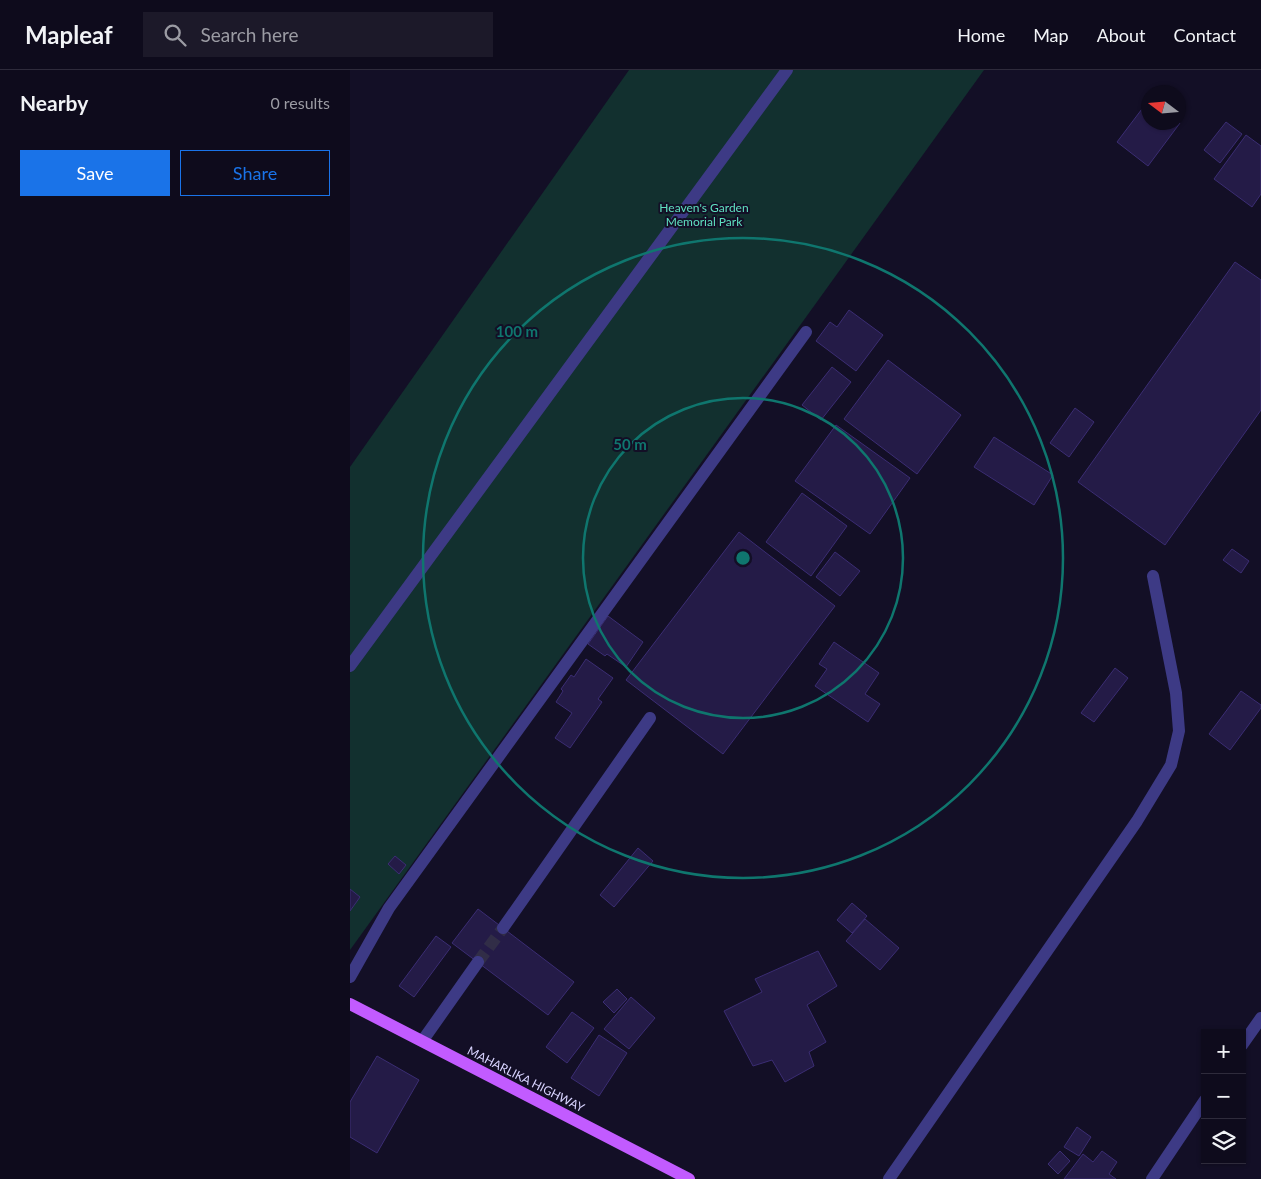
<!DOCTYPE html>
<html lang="en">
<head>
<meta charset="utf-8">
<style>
	body { margin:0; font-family:Lato,sans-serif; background:#1c1929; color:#f1f3f6 }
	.controls { position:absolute; right:15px; bottom:15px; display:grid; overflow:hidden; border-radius:0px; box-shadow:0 1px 4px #0004 }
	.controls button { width:45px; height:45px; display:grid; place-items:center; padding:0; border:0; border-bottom:1px solid #2e2b3b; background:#0e0b1c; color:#f1f3f6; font:25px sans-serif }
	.compass { position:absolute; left:791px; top:15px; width:45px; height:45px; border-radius:50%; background:#0e0b1c; box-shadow:0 1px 4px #0004; rotate:286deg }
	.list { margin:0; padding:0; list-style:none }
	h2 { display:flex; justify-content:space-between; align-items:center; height:65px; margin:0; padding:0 20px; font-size:21px }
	h2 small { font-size:16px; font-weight:400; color:#9b9ba3 }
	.actions { display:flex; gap:10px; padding:15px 20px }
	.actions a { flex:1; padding:11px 0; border:1px solid #1a73e8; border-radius:0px; text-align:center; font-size:18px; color:#1a73e8 }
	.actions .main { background:#1a73e8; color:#fff }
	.icon { flex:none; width:28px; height:28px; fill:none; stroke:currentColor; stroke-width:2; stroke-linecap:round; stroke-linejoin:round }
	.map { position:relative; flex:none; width:911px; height:1109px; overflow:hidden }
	header { display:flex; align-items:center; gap:30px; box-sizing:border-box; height:70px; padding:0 25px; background:#0e0b1c; border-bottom:1px solid #2e2b3b }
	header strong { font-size:24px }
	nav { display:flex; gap:28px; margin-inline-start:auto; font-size:18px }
	.search { width:350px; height:45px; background:#1c1929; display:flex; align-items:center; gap:12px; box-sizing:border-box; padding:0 18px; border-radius:0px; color:#9b9ba3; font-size:19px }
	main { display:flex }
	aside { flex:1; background:#0e0b1c }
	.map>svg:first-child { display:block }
	.green { fill:#12302f }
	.building { fill:#241b47; stroke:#3b2d73 }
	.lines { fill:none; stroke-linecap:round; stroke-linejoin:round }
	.minor-tunnel { stroke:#312d47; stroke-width:12; stroke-dasharray:12 6; stroke-linecap:butt }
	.minor { stroke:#3d3a85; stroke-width:12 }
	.major { stroke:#c25bff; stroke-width:12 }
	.ring { fill:none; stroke:#0f766e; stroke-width:2.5 }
	.labels { text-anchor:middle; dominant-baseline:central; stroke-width:4; stroke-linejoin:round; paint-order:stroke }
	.park-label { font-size:12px; fill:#5fe0c0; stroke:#130f26 }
	.street-label { font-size:12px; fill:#d9d4ff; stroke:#130f26 }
	.centre { fill:#0f766e; stroke:#130f26; stroke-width:2.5 }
	.ring-label { font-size:15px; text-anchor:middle; font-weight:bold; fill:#0f766e; stroke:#130f26; stroke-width:4; stroke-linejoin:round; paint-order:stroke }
</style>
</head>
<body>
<header>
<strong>Mapleaf</strong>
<div class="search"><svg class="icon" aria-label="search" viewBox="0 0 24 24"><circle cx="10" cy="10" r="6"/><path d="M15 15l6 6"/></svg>Search here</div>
<nav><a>Home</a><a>Map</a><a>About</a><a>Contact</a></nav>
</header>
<main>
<aside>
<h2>Nearby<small>0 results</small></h2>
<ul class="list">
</ul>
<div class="actions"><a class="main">Save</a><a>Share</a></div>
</aside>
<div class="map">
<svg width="911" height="1109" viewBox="0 0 911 1109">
	<rect width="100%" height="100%" fill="#130f26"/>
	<path class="green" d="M 279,0 L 634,0 L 0,880 L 0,397 Z"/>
	<path class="building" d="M 798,31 L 798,52 L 828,51 L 830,53 L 798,96 L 767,72 Z
		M 876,52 L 892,64 L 870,93 L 854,80 Z
		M 896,65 L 911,76 L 911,124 L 902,137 L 864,109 Z
		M 885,192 L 911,210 L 911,340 L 815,475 L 728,412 Z
		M 499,240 L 533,265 L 506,301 L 466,271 L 480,252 L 487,257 Z
		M 538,290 L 611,345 L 567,404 L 494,349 Z
		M 482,297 L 501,312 L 471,350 L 452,335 Z
		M 725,338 L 744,352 L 719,387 L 700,373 Z
		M 486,355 L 560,408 L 520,464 L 445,411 Z
		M 644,367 L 703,405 L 684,435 L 624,397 Z
		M 452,423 L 497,456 L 461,506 L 416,472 Z
		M 389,462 L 485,536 L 373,684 L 276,610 Z
		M 882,479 L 899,491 L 891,503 L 873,490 Z
		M 485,482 L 510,501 L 490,526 L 466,507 Z
		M 258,546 L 293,572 L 276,597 L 257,584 L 255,586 L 238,574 Z
		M 484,572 L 529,603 L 515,624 L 530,634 L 518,652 L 465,616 L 477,599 L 469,594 Z
		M 236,589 L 263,608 L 248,629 L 252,632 L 220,678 L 205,668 L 222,643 L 206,632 L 213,621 L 211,619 L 221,605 L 224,607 Z
		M 765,598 L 778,608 L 744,652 L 731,643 Z
		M 891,621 L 911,635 L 911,638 L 880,680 L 859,664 Z
		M 288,778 L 303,791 L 264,837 L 250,825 Z
		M 45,786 L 56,795 L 49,804 L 38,794 Z
		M 0,819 L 10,827 L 0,841 Z
		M 502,833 L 517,846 L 502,863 L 487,850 Z
		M 128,839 L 224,912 L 198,945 L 102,873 Z
		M 515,849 L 549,878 L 530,900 L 496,871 Z
		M 86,866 L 101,877 L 64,927 L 49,916 Z
		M 468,881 L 487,916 L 457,935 L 476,972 L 459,982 L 464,996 L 435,1012 L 422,990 L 403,996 L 374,941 L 412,922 L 405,909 Z
		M 267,919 L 277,929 L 264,943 L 253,932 Z
		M 281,927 L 305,948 L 279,979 L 254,959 Z
		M 222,942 L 244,958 L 217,993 L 196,977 Z
		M 249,965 L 277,983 L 249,1026 L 221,1008 Z
		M 27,986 L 69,1010 L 27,1083 L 0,1067 L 0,1032 Z
		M 727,1057 L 741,1067 L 729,1086 L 714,1077 Z
		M 710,1081 L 720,1091 L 708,1104 L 698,1094 Z
		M 752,1081 L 767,1092 L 759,1104 L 766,1109 L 714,1109 L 733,1084 L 743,1092 Z"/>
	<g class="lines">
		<path class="minor-tunnel" d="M 128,892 L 153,858"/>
		<path class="minor" d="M 0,596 L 437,0
			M 153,858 L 300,648
			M 0,907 L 39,838 L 456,262
			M 73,970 L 128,892
			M 892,975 L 911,948
			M 539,1109 L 787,751 L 821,695 L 829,661 L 826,623 L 803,506
			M 802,1109 L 855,1030"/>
		<path class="major" d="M 0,934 L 339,1109"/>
	</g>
	<g class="ring">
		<circle cx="393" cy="488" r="160"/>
		<circle cx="393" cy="488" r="320"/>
	</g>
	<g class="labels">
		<g class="park-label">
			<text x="354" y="137">Heaven's Garden<tspan x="354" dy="14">Memorial Park</tspan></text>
		</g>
		<g class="street-label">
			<text transform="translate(176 1009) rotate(27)">MAHARLIKA HIGHWAY</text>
		</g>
	</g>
	<circle cx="393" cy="488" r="8" class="centre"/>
	<g class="ring-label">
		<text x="167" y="267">100 m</text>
		<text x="280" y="380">50 m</text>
	</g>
</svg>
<div class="controls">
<button>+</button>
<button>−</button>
<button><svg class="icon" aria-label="layers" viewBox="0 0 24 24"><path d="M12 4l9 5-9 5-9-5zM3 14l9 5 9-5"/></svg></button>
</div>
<svg class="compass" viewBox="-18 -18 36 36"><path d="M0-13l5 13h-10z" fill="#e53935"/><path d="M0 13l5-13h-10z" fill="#9b9ba3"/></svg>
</div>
</main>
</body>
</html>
